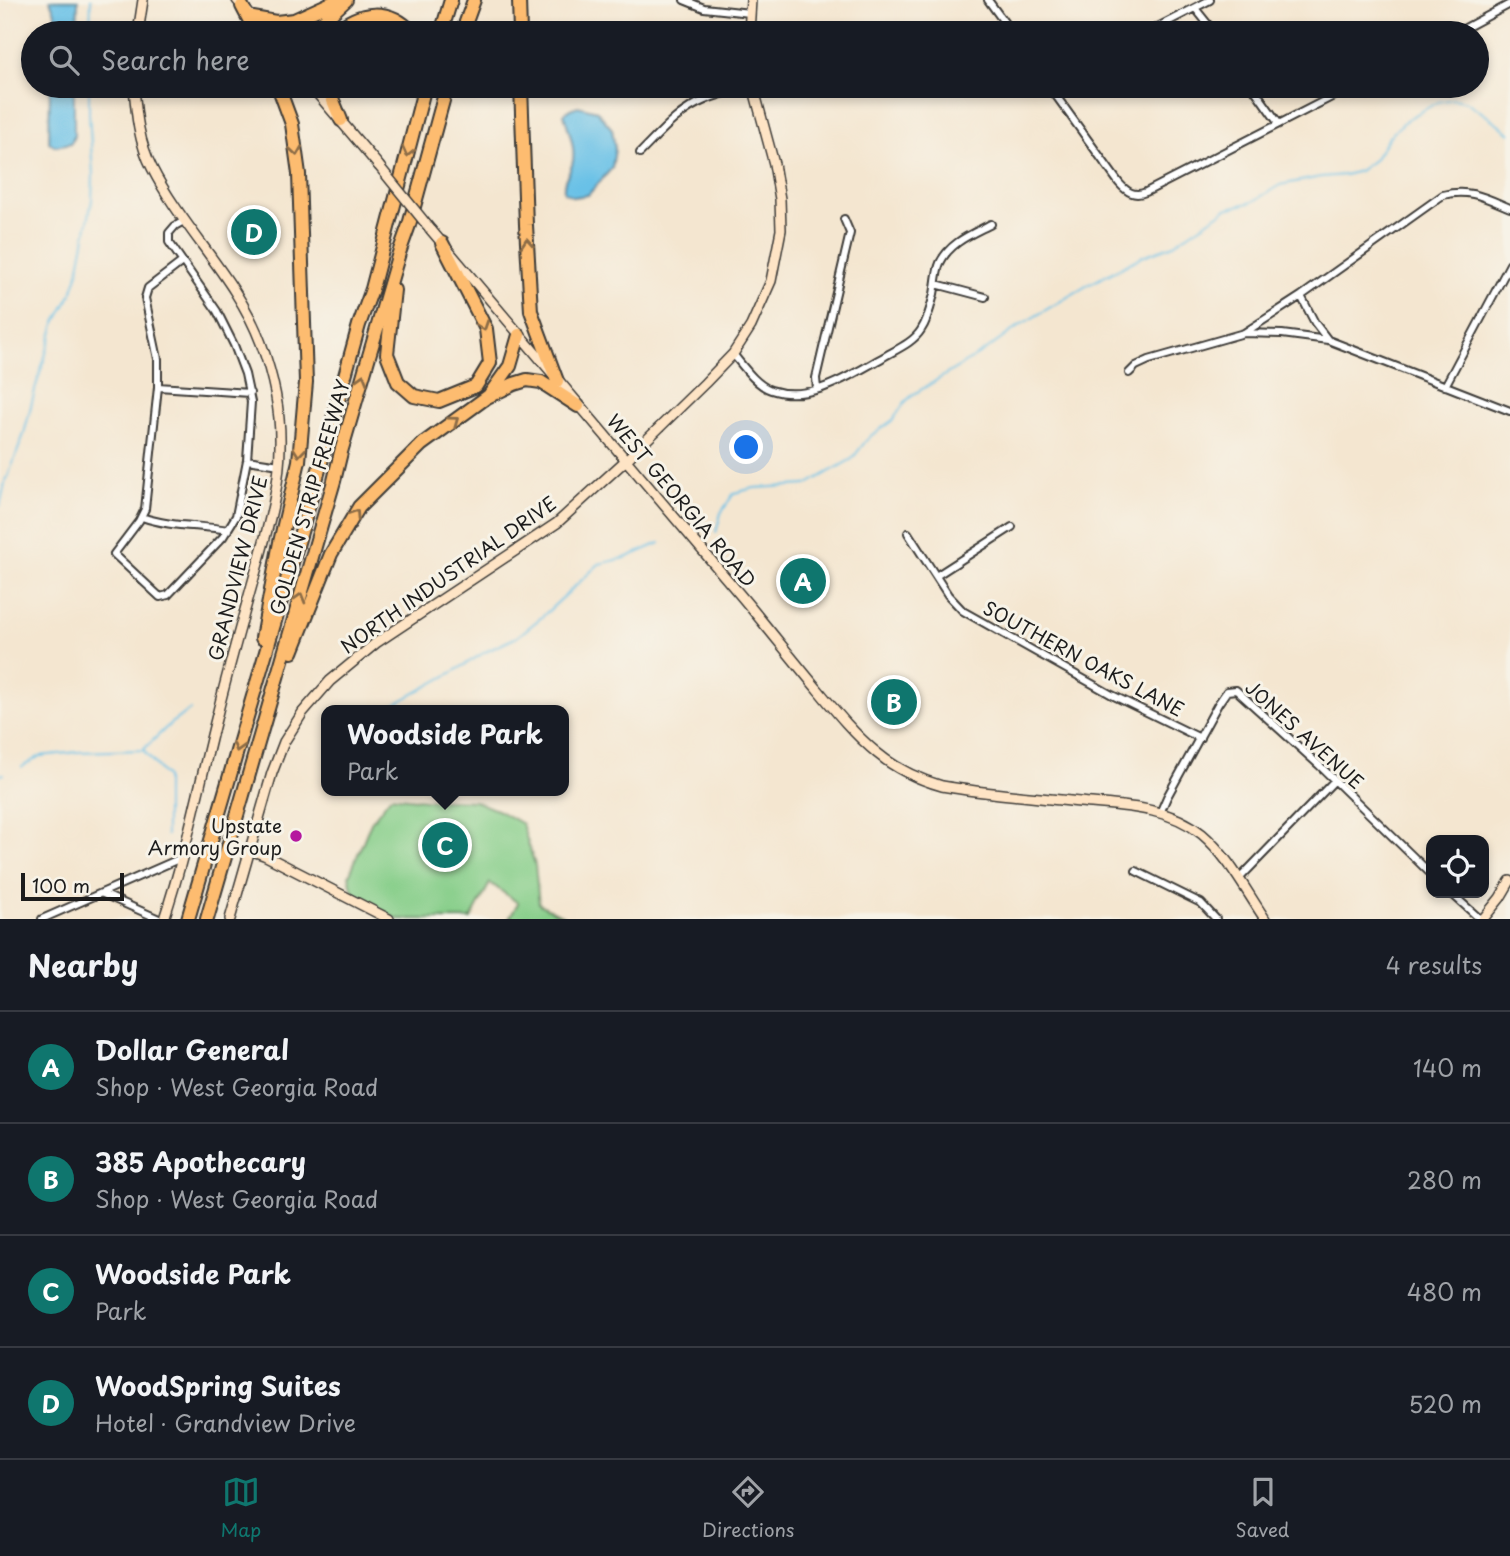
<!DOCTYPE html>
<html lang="en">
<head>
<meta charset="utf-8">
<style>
	body { margin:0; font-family:"Playpen Sans",sans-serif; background:#242831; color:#f1f3f6 }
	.controls { position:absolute; right:21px; bottom:21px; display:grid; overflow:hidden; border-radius:14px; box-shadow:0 4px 10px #0003 }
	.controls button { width:63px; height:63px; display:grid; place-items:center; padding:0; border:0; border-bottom:2px solid #363941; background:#171b24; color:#f1f3f6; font:35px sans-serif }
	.scale { position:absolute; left:21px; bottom:18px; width:103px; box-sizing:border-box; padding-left:7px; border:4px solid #1c1c1c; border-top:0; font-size:19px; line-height:24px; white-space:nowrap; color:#1c1c1c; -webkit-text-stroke:5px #f7f3e8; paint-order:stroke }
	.you { position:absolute; left:747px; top:448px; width:24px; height:24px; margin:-18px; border:5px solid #fff; border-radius:50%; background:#1a73e8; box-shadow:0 0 0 10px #1a73e833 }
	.badge { display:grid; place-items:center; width:46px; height:46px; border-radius:50%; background:#0f766e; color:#fff; font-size:23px; font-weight:700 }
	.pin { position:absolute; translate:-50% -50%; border:4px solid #fff; box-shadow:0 2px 7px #0006 }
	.popup { position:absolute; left:321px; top:705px; width:248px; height:91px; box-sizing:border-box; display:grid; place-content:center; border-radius:14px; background:#171b24; filter:drop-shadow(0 2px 5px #0005); font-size:23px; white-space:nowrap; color:#9ea1a6 }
	.popup b { font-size:26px; color:#f1f3f6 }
	.popup::after { content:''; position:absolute; left:50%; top:100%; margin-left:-14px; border:14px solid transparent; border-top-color:#171b24 }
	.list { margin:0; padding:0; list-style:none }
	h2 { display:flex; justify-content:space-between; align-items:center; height:91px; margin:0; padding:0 28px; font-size:30px }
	h2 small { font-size:23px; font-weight:400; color:#9ea1a6 }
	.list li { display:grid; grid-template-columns:46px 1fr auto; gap:21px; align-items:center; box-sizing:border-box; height:112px; padding:0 28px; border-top:2px solid #363941 }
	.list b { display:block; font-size:26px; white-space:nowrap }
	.list p { margin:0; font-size:23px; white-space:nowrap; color:#9ea1a6 }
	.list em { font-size:23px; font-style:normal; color:#9ea1a6 }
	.icon { flex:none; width:38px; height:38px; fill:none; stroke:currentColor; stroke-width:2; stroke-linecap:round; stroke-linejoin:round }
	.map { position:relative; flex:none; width:1510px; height:919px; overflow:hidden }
	.search { position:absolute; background:#171b24; box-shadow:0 4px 10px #0003; left:21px; right:21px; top:21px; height:77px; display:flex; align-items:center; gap:18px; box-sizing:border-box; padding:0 24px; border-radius:38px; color:#9ea1a6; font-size:26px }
	.sheet { height:539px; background:#171b24 }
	nav { display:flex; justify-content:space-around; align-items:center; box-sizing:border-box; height:98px; border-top:2px solid #363941; background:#171b24; font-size:19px; color:#9ea1a6 }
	nav a { display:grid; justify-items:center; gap:4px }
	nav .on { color:#0f766e }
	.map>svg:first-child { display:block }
	.green { fill:#86ce89; stroke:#517552; stroke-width:2 }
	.water { fill:#69c1e7; stroke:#426e82; stroke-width:2 }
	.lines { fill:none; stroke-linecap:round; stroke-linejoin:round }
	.stream { stroke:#69c1e7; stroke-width:2 }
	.street-casing { stroke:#3c3a37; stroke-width:10 }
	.secondary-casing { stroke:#3c3a37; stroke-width:12 }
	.highway-casing { stroke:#3c3a37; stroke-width:16 }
	.street { stroke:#fff; stroke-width:6 }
	.secondary { stroke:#fee4c5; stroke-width:9 }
	.highway { stroke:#fdbc6f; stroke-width:12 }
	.secondary-bridge-casing { stroke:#3c3a37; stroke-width:12; stroke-linecap:butt }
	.secondary-bridge { stroke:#fee4c5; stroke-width:9 }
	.oneway { stroke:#8c6c46 }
	.poi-dot { fill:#b5179e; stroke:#f7f3e8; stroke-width:2.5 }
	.labels { text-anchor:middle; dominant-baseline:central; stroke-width:6; stroke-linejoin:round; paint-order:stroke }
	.street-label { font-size:19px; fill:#1c1c1c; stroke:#f7f3e8 }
	.poi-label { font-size:19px; fill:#1c1c1c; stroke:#f7f3e8; text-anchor:end }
</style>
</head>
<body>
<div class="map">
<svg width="1510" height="919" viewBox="0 0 1510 919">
	<rect width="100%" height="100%" fill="#f7f3e8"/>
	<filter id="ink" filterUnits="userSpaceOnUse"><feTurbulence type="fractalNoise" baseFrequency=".0143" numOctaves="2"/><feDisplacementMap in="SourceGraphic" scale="14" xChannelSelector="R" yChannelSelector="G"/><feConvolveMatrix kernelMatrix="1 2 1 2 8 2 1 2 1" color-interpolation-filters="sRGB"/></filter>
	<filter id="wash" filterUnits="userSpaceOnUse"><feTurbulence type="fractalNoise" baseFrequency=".00686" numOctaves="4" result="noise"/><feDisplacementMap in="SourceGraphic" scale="28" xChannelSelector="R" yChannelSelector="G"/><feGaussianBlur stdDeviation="1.57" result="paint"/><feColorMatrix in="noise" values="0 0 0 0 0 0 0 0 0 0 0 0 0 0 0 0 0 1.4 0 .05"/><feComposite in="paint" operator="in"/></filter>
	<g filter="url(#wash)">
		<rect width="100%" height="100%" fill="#f4e6d0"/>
		<path class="green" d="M 391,796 L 426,800 L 452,800 L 475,801 L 499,811 L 522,824 L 535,865 L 539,904 L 569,919 L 509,919 L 518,903 L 490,883 L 471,919 L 397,919 L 354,897 L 349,876 L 371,822 Z"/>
		<path class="water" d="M 50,0 L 78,0 L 77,33 L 56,33 L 55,13 Z
			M 50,86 L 74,86 L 74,136 L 71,143 L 55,146 L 49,142 Z
			M 578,106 L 597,111 L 612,129 L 615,149 L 612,168 L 588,195 L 574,197 L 564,192 C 563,178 568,177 572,165 C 577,150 568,129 564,114 L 570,109 Z"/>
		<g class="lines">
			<path class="stream" d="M 90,33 L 91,0
				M 0,506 L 6,478 L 7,479 L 24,434 L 36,386 L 55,324 L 72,293 L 77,278 L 92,200 L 93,175 L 89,114 L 89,86
				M 716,532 L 721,513 L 734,493 L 754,488 L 806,485 L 852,459 L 869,437 L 893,420 L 905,402 L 914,394 L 989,348 L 1022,324 L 1088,285 L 1143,256 L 1171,246 L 1226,209 L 1252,202 L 1280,185 L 1321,177 L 1345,175 L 1359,171 L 1374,160 L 1388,138 L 1406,120 L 1438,102 L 1454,99 L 1467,102 L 1500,125 L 1510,134
				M 390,707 L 455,671 L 485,652 L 517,637 L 543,616 L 599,564 L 625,558 L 660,543
				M 143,750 L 166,777 L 166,835
				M 22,767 L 40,756 L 78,752 L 143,750 L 171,723 L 190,710
				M 0,775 L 4,774"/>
		</g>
	</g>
	<g filter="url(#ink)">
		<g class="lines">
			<defs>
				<path id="street" d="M 684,0 L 704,8 L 750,13
					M 988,0 L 1012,33
					M 1195,8 L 1215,33
					M 1146,33 L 1210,0
					M 1456,33 L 1510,4
					M 1049,86 L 1119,183 C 1127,192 1134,197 1146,192 L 1353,86
					M 1252,86 L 1279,124
					M 640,153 C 660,133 678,111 705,100 C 720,93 737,90 753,86
					M 182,262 L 148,288 L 145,298 L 158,359 L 158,387 L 145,509 L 139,521 L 114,554 L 160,597 L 168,595 L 223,537 L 236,516 L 247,460 L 251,402 L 245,374 L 234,345 L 217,311 L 169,242 L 169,233 L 175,226 L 184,221
					M 936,284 L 985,297
					M 1301,296 L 1315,323 L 1328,340 L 1510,411
					M 1244,333 L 1282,334 L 1328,340
					M 733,354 C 743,366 756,385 771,390 C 810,403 849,376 882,358 C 895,350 913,343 921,330 C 928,320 931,306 934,294 C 936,284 936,272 940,263 C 950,242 972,234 991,224
					M 1129,373 L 1136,366 L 1149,360 L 1244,333 L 1301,296 L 1443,195 C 1469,188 1486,198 1510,208
					M 1445,386 L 1510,264
					M 158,387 L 250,393
					M 817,389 L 816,378 L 850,233 L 844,219
					M 247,460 L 280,465
					M 142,517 C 169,527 200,525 228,530
					M 908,533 L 948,595 L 963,611 L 1112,695 L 1200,738
					M 936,576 L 1012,527
					M 1160,813 L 1167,797 L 1218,704 L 1227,691 L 1236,690 L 1319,765 L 1431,874
					M 1136,871 L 1201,903 L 1216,919
					M 1239,879 L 1334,781
					M 1451,893 L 1480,919
					M 103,894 L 159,919
					M 42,919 L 181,858"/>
				<path id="secondary" d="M 237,0 L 266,33
					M 138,33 L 143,0
					M 749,33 L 751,0
					M 134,86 C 136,114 139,143 152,168 C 182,228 238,280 261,343 C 273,376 281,411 280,446 C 280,486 269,523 259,560 C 244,613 229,666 216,719 C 199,786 186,853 164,919
					M 311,86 L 379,166
					M 431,230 C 534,353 639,474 742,597 C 768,628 793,660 819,691 C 837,713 855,735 877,753 C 896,769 918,779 942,786 C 987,794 1034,797 1080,802 C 1121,806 1168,806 1202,834 C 1228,856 1246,891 1265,919
					M 250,850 L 264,855 L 389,919
					M 230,919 L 272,773 L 284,742 L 303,712 L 330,681 L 376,643 L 557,523 L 625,461 L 705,383 L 733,354 L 751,326 L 771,281 L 781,230 L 780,199 L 774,164 L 753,86
					M 1483,919 L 1500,898 L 1510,881"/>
				<path id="highway" d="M 519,0 L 520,33
					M 242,6 L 256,33
					M 253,18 L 276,22 L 294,20 L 338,0
					M 314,33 L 318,26 L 346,0
					M 334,33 C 359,10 389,7 413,33
					M 441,33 L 451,0
					M 462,33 L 474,0
					M 327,86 L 341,120
					M 521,86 L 526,225 L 531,311 L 557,381
					M 394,290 L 387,354 L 398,382 L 414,396 L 439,401 L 476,386 L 490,363 L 486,329 L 442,243
					M 490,394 L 510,366 L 519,335
					M 262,638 L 280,542 L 299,461 L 306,382 L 299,174 L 292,124 L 278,86
					M 292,652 L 331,554 L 359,507 L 421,445 L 487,397 L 514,384 L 527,380 L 541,382 L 578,406
					M 188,919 L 315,484 L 359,325 L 372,289 L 425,86
					M 207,919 L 334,481 L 341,452 L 399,253 L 409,225 L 447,86"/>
			</defs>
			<use href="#street" class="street-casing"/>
			<use href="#secondary" class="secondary-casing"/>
			<use href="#highway" class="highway-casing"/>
			<use href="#street" class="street"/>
			<use href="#secondary" class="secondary"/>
			<use href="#highway" class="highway"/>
			<defs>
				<path id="secondary-bridge" d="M 379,166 L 431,230"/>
			</defs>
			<use href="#secondary-bridge" class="secondary-bridge-casing"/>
			<use href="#secondary-bridge" class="secondary-bridge"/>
		</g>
		<defs><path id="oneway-chevron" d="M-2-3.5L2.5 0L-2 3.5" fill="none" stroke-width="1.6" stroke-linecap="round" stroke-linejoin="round" transform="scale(1.75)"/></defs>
		<g class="oneway">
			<use href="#oneway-chevron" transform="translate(296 151) rotate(82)"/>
			<use href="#oneway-chevron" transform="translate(408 152) rotate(104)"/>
			<use href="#oneway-chevron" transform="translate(527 243) rotate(-94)"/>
			<use href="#oneway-chevron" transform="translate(483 326) rotate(71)"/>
			<use href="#oneway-chevron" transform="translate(362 379) rotate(-74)"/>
			<use href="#oneway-chevron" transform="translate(454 421) rotate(-36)"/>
			<use href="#oneway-chevron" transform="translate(299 452) rotate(96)"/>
			<use href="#oneway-chevron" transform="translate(355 514) rotate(-57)"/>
			<use href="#oneway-chevron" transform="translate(300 598) rotate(-74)"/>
			<use href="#oneway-chevron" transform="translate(238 747) rotate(106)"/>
		</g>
	</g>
	<circle class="poi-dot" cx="296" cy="836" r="7"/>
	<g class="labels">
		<g class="street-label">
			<text transform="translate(309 497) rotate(-74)">GOLDEN STRIP FREEWAY</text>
			<text transform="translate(682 500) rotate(50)">WEST GEORGIA ROAD</text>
			<text transform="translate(237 568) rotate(-76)">GRANDVIEW DRIVE</text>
			<text transform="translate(448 574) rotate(-35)">NORTH INDUSTRIAL DRIVE</text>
			<text transform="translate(1084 658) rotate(28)">SOUTHERN OAKS LANE</text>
			<text transform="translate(1305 734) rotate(42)">JONES AVENUE</text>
		</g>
		<g class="poi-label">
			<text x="282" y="825">Upstate<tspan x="282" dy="22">Armory Group</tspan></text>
		</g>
	</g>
</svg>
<div class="controls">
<button><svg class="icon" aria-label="locate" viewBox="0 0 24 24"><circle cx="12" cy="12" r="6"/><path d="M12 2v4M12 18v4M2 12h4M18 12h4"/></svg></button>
</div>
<div class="scale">100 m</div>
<div class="you"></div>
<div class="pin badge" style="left:803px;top:581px">A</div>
<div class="pin badge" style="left:894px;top:702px">B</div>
<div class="pin badge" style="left:445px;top:845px">C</div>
<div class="popup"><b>Woodside Park</b>Park</div>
<div class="pin badge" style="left:254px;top:232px">D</div>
<div class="search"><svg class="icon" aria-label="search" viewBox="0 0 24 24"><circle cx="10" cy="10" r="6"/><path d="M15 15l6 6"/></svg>Search here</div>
</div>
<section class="sheet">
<h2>Nearby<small>4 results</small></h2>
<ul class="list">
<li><span class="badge">A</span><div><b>Dollar General</b><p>Shop · West Georgia Road</p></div><em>140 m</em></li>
<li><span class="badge">B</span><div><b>385 Apothecary</b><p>Shop · West Georgia Road</p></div><em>280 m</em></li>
<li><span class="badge">C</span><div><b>Woodside Park</b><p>Park</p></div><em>480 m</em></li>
<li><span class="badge">D</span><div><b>WoodSpring Suites</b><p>Hotel · Grandview Drive</p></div><em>520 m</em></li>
</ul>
</section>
<nav>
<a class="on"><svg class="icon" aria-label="map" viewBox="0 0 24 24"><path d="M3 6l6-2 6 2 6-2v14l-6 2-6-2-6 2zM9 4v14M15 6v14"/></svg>Map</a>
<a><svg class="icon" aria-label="directions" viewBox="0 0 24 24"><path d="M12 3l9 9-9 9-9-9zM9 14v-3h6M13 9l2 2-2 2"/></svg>Directions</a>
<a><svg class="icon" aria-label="saved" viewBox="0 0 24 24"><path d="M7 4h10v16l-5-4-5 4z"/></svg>Saved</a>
</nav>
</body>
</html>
